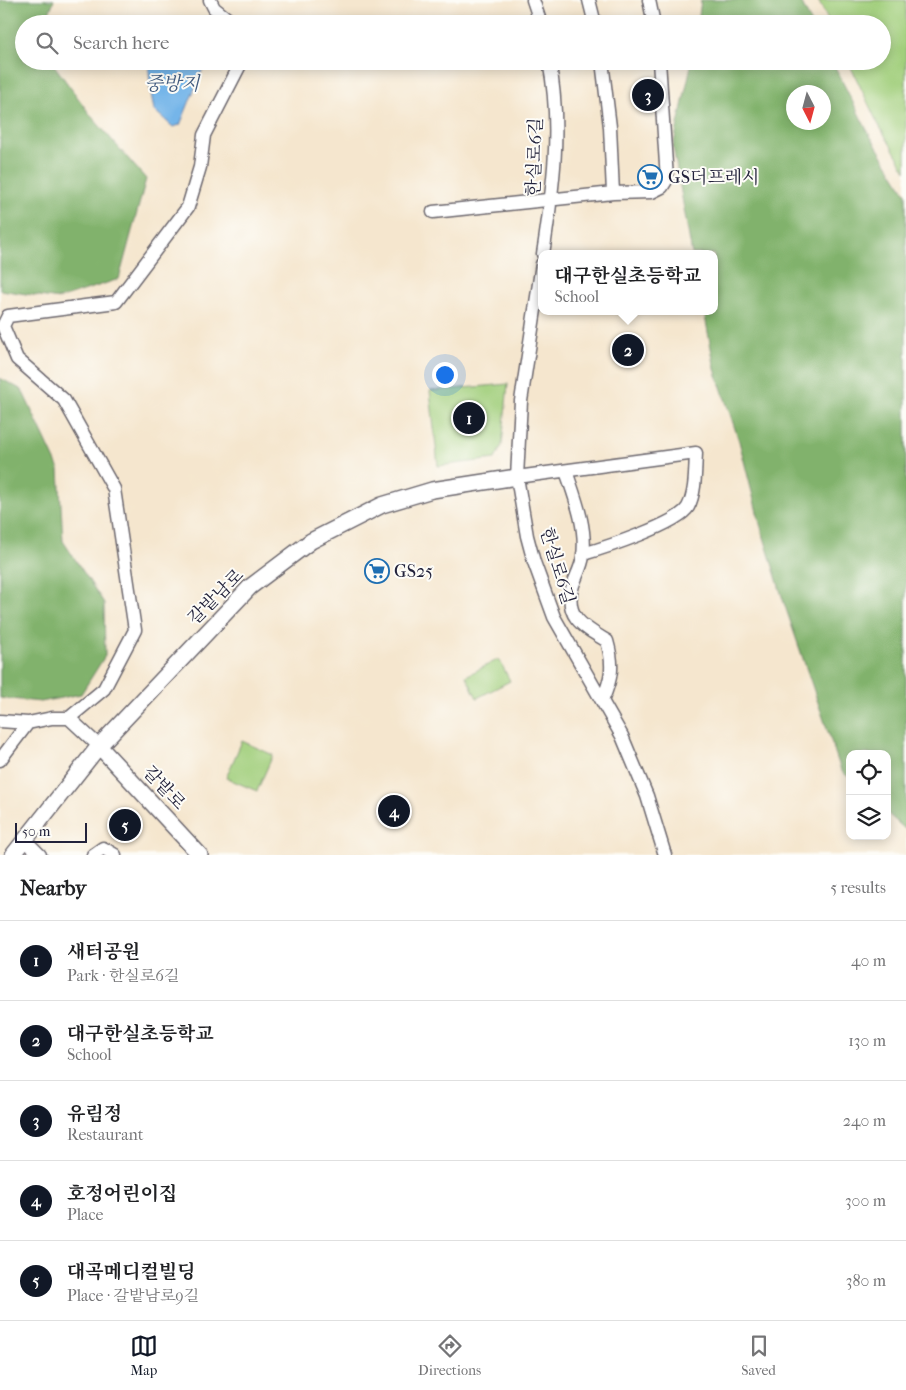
<!DOCTYPE html>
<html lang="en">
<head>
<meta charset="utf-8">
<style>
	body { margin:0; font-family:"IM FELL French Canon","Noto Serif KR",serif; background:#f6f6f6; color:#202124 }
	.controls { position:absolute; right:15px; bottom:15px; display:grid; overflow:hidden; border-radius:10px; box-shadow:0 2px 12px #0003 }
	.controls button { width:45px; height:45px; display:grid; place-items:center; padding:0; border:0; border-bottom:1px solid #e0e0e0; background:#fff; color:#202124; font:25px sans-serif }
	.compass { position:absolute; left:786px; top:85px; width:45px; height:45px; border-radius:50%; background:#fff; box-shadow:0 2px 12px #0003; rotate:174deg }
	.scale { position:absolute; left:15px; bottom:12px; width:72px; box-sizing:border-box; padding-left:5px; border:2px solid #22223b; border-top:0; font-size:14px; line-height:18px; white-space:nowrap; color:#22223b; -webkit-text-stroke:4px #fdfcf7; paint-order:stroke }
	.you { position:absolute; left:444px; top:374px; width:18px; height:18px; margin:-12px; border:4px solid #fff; border-radius:50%; background:#1a73e8; box-shadow:0 0 0 8px #1a73e833 }
	.badge { display:grid; place-items:center; width:32px; height:32px; border-radius:50%; background:#111827; color:#fff; font-size:16px; font-weight:700 }
	.pin { position:absolute; translate:-50% -50%; border:2px solid #fff; box-shadow:0 1px 5px #0006 }
	.popup { position:absolute; left:538px; top:250px; width:180px; height:65px; box-sizing:border-box; display:grid; place-content:center; border-radius:10px; background:#fff; filter:drop-shadow(0 1px 4px #0005); font-size:16px; white-space:nowrap; color:#757577 }
	.popup b { font-size:19px; color:#202124 }
	.popup::after { content:''; position:absolute; left:50%; top:100%; margin-left:-10px; border:10px solid transparent; border-top-color:#fff }
	.list { margin:0; padding:0; list-style:none }
	h2 { display:flex; justify-content:space-between; align-items:center; height:65px; margin:0; padding:0 20px; font-size:21px }
	h2 small { font-size:16px; font-weight:400; color:#757577 }
	.list li { display:grid; grid-template-columns:32px 1fr auto; gap:15px; align-items:center; box-sizing:border-box; height:80px; padding:0 20px; border-top:1px solid #e0e0e0 }
	.list b { display:block; font-size:19px; white-space:nowrap }
	.list p { margin:0; font-size:16px; white-space:nowrap; color:#757577 }
	.list em { font-size:16px; font-style:normal; color:#757577 }
	.icon { flex:none; width:28px; height:28px; fill:none; stroke:currentColor; stroke-width:2; stroke-linecap:round; stroke-linejoin:round }
	.map { position:relative; flex:none; width:906px; height:855px; overflow:hidden }
	.search { position:absolute; background:#fff; box-shadow:0 2px 12px #0003; left:15px; right:15px; top:15px; height:55px; display:flex; align-items:center; gap:12px; box-sizing:border-box; padding:0 18px; border-radius:28px; color:#757577; font-size:19px }
	.sheet { height:465px; background:#fff }
	nav { display:flex; justify-content:space-around; align-items:center; box-sizing:border-box; height:70px; border-top:1px solid #e0e0e0; background:#fff; font-size:14px; color:#757577 }
	nav a { display:grid; justify-items:center; gap:2px }
	nav .on { color:#111827 }
	.map>svg:first-child { display:block }
	.green { fill:#a2cf7d; stroke:#62785c }
	.forest { fill:#81b26c; stroke:#526a54; fill-rule:evenodd }
	.water { fill:#75b5e9; stroke:#4c6c92 }
	.lines { fill:none; stroke-linecap:round; stroke-linejoin:round }
	.minor-casing { stroke:#6c676e; stroke-width:15 }
	.major-casing { stroke:#6c676e; stroke-width:18 }
	.minor { stroke:#fff; stroke-width:12 }
	.major { stroke:#fff; stroke-width:15 }
	.labels { text-anchor:middle; dominant-baseline:central; stroke-width:4; stroke-linejoin:round; paint-order:stroke }
	.street-label { font-size:18px; fill:#22223b; stroke:#fdfcf7 }
	.poi-label { font-size:18px; fill:#22223b; stroke:#fdfcf7; text-anchor:start }
	.water-label { font-size:19px; font-style:italic; fill:#435d81; stroke:#fdfcf7 }
</style>
</head>
<body>
<div class="map">
<svg width="906" height="855" viewBox="0 0 906 855">
	<rect width="100%" height="100%" fill="#fdfcf7"/>
	<filter id="ink" filterUnits="userSpaceOnUse"><feTurbulence type="fractalNoise" baseFrequency=".02" numOctaves="2"/><feDisplacementMap in="SourceGraphic" scale="10" xChannelSelector="R" yChannelSelector="G"/><feConvolveMatrix kernelMatrix="1 2 1 2 8 2 1 2 1" color-interpolation-filters="sRGB"/></filter>
	<filter id="wash" filterUnits="userSpaceOnUse"><feTurbulence type="fractalNoise" baseFrequency=".0096" numOctaves="4" result="noise"/><feDisplacementMap in="SourceGraphic" scale="20" xChannelSelector="R" yChannelSelector="G"/><feGaussianBlur stdDeviation="1.12" result="paint"/><feColorMatrix in="noise" values="0 0 0 0 0 0 0 0 0 0 0 0 0 0 0 0 0 1.4 0 .05"/><feComposite in="paint" operator="in"/></filter>
	<g filter="url(#wash)">
		<rect width="100%" height="100%" fill="#f5e6ce"/>
		<path class="green" d="M 818,0 L 906,0 L 906,171 L 877,122 L 848,61 L 882,61 L 882,24 L 830,24 Z
			M 508,384 L 502,445 L 495,459 L 438,466 L 430,391 Z
			M 499,659 L 510,681 L 477,698 L 466,676 Z
			M 242,741 L 273,755 L 257,791 L 226,778 Z"/>
		<path class="forest" d="M 0,0 L 54,0 L 45,24 L 24,24 L 24,61 L 51,61 L 92,117 L 146,179 L 119,279 L 59,299 L 0,290 Z
			M 701,0 L 800,0 L 812,24 L 698,24 Z
			M 692,61 L 832,61 L 869,134 L 906,194 L 906,830 L 887,813 L 887,754 L 850,754 L 850,779 L 841,770 L 784,603 L 760,524 L 739,441 L 715,369 L 704,311 L 714,311 L 714,254 L 692,254 L 673,147 ZM 824,92 L 824,122 L 794,122 L 794,92 Z
			M 0,378 L 22,390 L 59,469 L 63,541 L 104,603 L 105,656 L 81,694 L 41,702 L 0,698 Z"/>
		<path class="water" d="M 155,61 L 206,61 L 180,125 L 173,127 L 154,110 L 150,88 L 149,70 Z"/>
	</g>
	<g filter="url(#ink)">
		<g class="lines">
			<defs>
				<path id="minor" d="M 210,0 L 214,8 L 234,24
					M 533,0 L 541,24
					M 589,0 L 595,24
					M 649,0 L 654,24
					M 602,61 L 610,127 L 613,193
					M 433,212 L 613,193 L 652,192 L 662,187 L 667,179 L 659,61
					M 543,254 C 553,189 562,127 549,61
					M 542,264 L 521,401 L 517,477 L 527,536 L 534,562 L 554,617 L 622,736 L 647,796 L 665,855
					M 566,471 C 575,498 587,527 583,556 C 582,566 576,576 573,585 C 563,617 584,627 607,641 C 614,665 612,678 602,701
					M 517,477 L 696,453 C 695,470 696,492 688,507 C 678,524 604,548 583,554
					M 69,718 L 104,689 L 135,630 L 114,489 L 64,400 L 17,359 L 3,326 L 8,316 L 116,302 L 188,207 L 200,167 L 204,135 L 242,61
					M 0,721 L 28,723 L 52,718 L 69,718 L 99,746
					M 0,760 L 28,723
					M 25,840 L 40,855
					M 93,855 L 103,848 L 115,855"/>
				<path id="major" d="M 99,746 L 200,855
					M 13,855 L 99,746 L 250,587 L 311,541 L 382,505 L 432,490 L 517,477"/>
			</defs>
			<use href="#minor" class="minor-casing"/>
			<use href="#major" class="major-casing"/>
			<use href="#minor" class="minor"/>
			<use href="#major" class="major"/>
		</g>
	</g>
	<defs>
		<symbol id="supermarket-ring" viewBox="-11 -11 22 22"><circle r="9.5" fill="#fdfcf7" stroke="#1f6fb2" stroke-width="1.5"/><path d="M-6-5.5h2.5l.6 2H6L4.5 2H-2.5L-4.4-4H-6ZM-1.5 3.2a1.3 1.3 0 1 0 .1 0ZM3 3.2a1.3 1.3 0 1 0 .1 0Z" fill="#1f6fb2"/></symbol>
	</defs>
	<g fill-rule="evenodd">
		<use href="#supermarket-ring" x="636" y="163" width="28" height="28"/>
		<use href="#supermarket-ring" x="363" y="557" width="28" height="28"/>
	</g>
	<g class="labels">
		<g class="street-label">
			<text transform="translate(535 157) rotate(-88)">한실로6길</text>
			<text transform="translate(557 566) rotate(73)">한실로6길</text>
			<text transform="translate(216 597) rotate(-45)">갈밭남로</text>
			<text transform="translate(164 788) rotate(47)">갈밭로</text>
		</g>
		<g class="poi-label">
			<text x="668" y="177">GS더프레시</text>
			<text x="394" y="571">GS25</text>
		</g>
		<g class="water-label">
			<text x="172" y="84">중방지</text>
		</g>
	</g>
</svg>
<div class="controls">
<button><svg class="icon" aria-label="locate" viewBox="0 0 24 24"><circle cx="12" cy="12" r="6"/><path d="M12 2v4M12 18v4M2 12h4M18 12h4"/></svg></button>
<button><svg class="icon" aria-label="layers" viewBox="0 0 24 24"><path d="M12 4l9 5-9 5-9-5zM3 14l9 5 9-5"/></svg></button>
</div>
<svg class="compass" viewBox="-18 -18 36 36"><path d="M0-13l5 13h-10z" fill="#e53935"/><path d="M0 13l5-13h-10z" fill="#757577"/></svg>
<div class="scale">50 m</div>
<div class="you"></div>
<div class="pin badge" style="left:469px;top:418px">1</div>
<div class="pin badge" style="left:628px;top:350px">2</div>
<div class="popup"><b>대구한실초등학교</b>School</div>
<div class="pin badge" style="left:648px;top:95px">3</div>
<div class="pin badge" style="left:394px;top:811px">4</div>
<div class="pin badge" style="left:125px;top:825px">5</div>
<div class="search"><svg class="icon" aria-label="search" viewBox="0 0 24 24"><circle cx="10" cy="10" r="6"/><path d="M15 15l6 6"/></svg>Search here</div>
</div>
<section class="sheet">
<h2>Nearby<small>5 results</small></h2>
<ul class="list">
<li><span class="badge">1</span><div><b>새터공원</b><p>Park · 한실로6길</p></div><em>40 m</em></li>
<li><span class="badge">2</span><div><b>대구한실초등학교</b><p>School</p></div><em>130 m</em></li>
<li><span class="badge">3</span><div><b>유림정</b><p>Restaurant</p></div><em>240 m</em></li>
<li><span class="badge">4</span><div><b>호정어린이집</b><p>Place</p></div><em>300 m</em></li>
<li><span class="badge">5</span><div><b>대곡메디컬빌딩</b><p>Place · 갈밭남로9길</p></div><em>380 m</em></li>
</ul>
</section>
<nav>
<a class="on"><svg class="icon" aria-label="map" viewBox="0 0 24 24"><path d="M3 6l6-2 6 2 6-2v14l-6 2-6-2-6 2zM9 4v14M15 6v14"/></svg>Map</a>
<a><svg class="icon" aria-label="directions" viewBox="0 0 24 24"><path d="M12 3l9 9-9 9-9-9zM9 14v-3h6M13 9l2 2-2 2"/></svg>Directions</a>
<a><svg class="icon" aria-label="saved" viewBox="0 0 24 24"><path d="M7 4h10v16l-5-4-5 4z"/></svg>Saved</a>
</nav>
</body>
</html>
